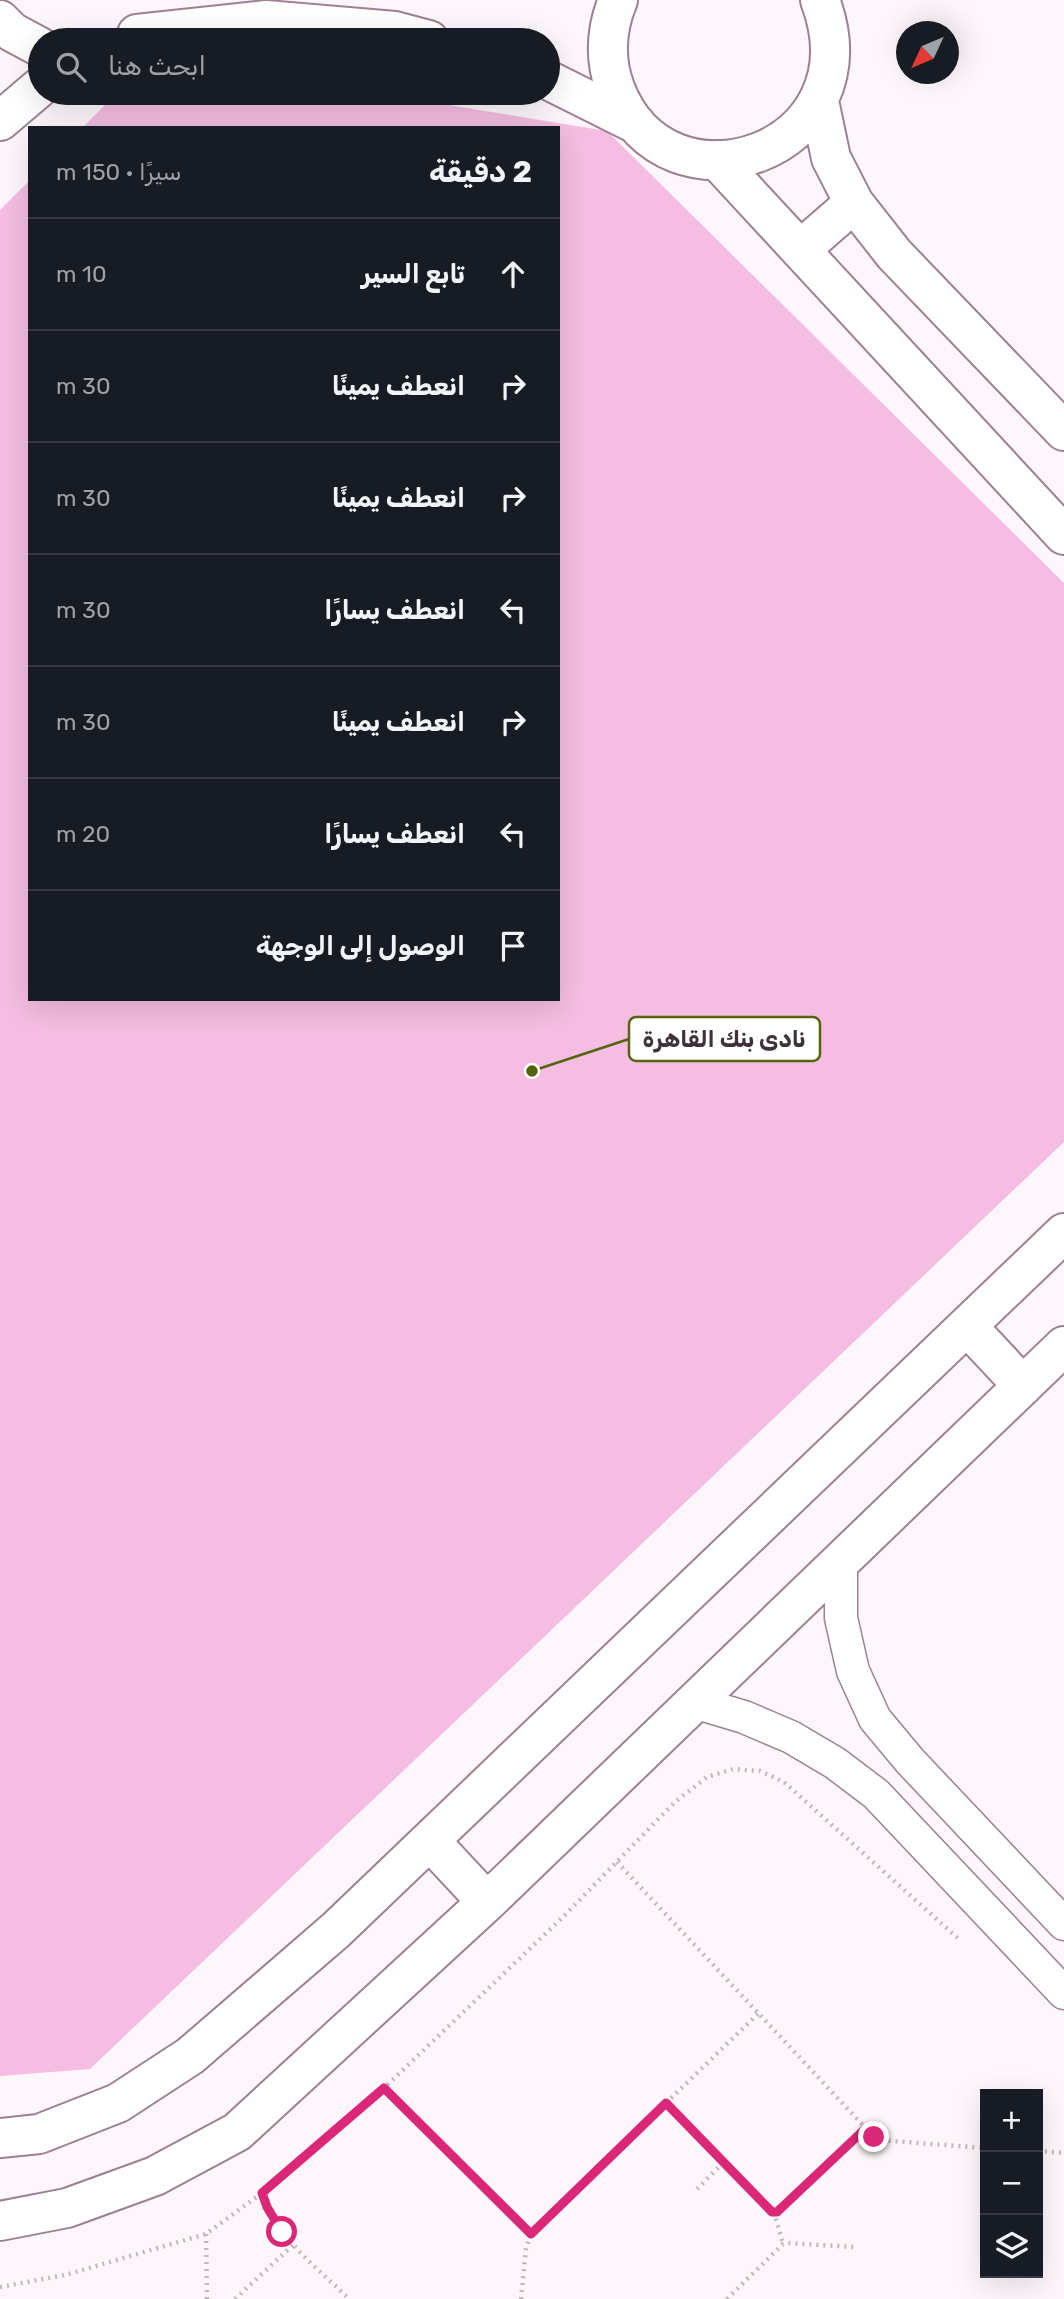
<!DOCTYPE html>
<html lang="ar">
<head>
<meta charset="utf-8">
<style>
	body { margin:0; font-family:Rubik,"Noto Sans Arabic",sans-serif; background:#20242c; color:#f1f3f6; direction:rtl }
	.controls { position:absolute; right:21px; bottom:21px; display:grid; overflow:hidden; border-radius:0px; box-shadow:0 7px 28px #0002 }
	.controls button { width:63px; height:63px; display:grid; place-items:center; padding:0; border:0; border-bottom:2px solid #363941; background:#171b24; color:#f1f3f6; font:35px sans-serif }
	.compass { position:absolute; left:896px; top:21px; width:63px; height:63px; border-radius:50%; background:#171b24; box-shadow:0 7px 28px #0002; rotate:226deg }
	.stop { position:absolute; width:21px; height:21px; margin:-16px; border:5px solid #db2777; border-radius:50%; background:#fff }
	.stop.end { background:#db2777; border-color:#fff; box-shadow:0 2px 7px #0008 }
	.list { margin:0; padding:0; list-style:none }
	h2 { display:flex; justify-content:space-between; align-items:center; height:91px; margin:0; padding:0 28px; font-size:30px }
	h2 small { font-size:23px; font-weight:400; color:#9ea1a6 }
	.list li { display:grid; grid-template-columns:46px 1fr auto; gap:21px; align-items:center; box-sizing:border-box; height:112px; padding:0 28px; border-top:2px solid #363941 }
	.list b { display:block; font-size:26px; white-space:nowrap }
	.list em { font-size:23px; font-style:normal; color:#9ea1a6 }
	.icon { flex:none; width:38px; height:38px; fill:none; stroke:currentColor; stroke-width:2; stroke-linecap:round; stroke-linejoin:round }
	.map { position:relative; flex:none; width:1064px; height:2299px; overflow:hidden; direction:ltr }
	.search { position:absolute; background:#171b24; box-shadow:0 7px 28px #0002; left:28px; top:28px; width:532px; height:77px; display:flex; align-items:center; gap:18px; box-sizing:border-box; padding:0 24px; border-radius:38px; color:#9ea1a6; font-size:26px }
	.panel { position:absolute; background:#171b24; box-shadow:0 7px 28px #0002; left:28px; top:126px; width:532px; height:875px; border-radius:0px; direction:rtl }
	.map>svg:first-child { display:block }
	.park { fill:#f4bde1 }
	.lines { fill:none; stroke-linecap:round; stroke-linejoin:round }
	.street-casing { stroke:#9e8093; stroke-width:35 }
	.secondary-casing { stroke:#9e8093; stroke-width:42 }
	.path { stroke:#c1b8bd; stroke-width:4.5; stroke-dasharray:2 5; stroke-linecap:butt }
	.street { stroke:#fff; stroke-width:32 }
	.secondary { stroke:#fff; stroke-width:38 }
	.route { stroke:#db2777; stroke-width:9 }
	.leader { fill:none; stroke:#54640c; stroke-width:2.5 }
	.callout-dot { fill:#54640c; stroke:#fff; stroke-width:2.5 }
	.callout { fill:#fff; stroke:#54640c; stroke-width:2.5 }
	.callout-label { font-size:23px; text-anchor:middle; font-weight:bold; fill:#3f323a }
</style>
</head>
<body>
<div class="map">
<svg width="1064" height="2299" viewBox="0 0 1064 2299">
	<rect width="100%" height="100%" fill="#fdf6fa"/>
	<path class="park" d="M 117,93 L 375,93 L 607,131 L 1064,583 L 1064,1142 L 90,2069 L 0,2076 L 0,210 L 30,180 L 30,999 L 558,999 L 558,128 L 82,128 Z"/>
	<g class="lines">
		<defs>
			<path id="street" d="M 841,1561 L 841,1618 L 853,1671 L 875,1719 L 910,1761 L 1064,1924
				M 694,1702 L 744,1717 L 791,1737 L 835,1763 L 876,1794 L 1064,1993"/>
			<path id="secondary" d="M 618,0 C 606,29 604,58 615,88 C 666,224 878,153 820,0
				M 0,20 L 12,32 L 40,47
				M 137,34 L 266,20 L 395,31 L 429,40
				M 548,80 L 636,124
				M 819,101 L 831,158 L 854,203 L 894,254 L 1064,431
				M 0,121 L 40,87
				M 717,160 L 1064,535
				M 800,250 L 854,203
				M 967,1326 L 1023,1386
				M 430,1841 L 487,1902
				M 0,2138 L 39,2134 L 118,2103 L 190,2056 L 336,1930 L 1064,1233
				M 0,2221 L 67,2208 L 155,2176 L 237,2132 L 487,1902 L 1064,1346"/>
		</defs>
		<use href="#street" class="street-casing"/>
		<use href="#secondary" class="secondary-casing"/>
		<path class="path" d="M 617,1862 L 874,2137 L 878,2140 L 985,2148
			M 758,2014 L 666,2103 L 768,2209 L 774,2212 L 865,2129
			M 384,2088 L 531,2233
			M 1038,2151 L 1064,2153
			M 697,2189 L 723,2163
			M 262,2193 C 276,2238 317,2267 349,2299
			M 774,2212 L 783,2244
			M 206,2234 L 207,2299
			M 0,2287 L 65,2275 L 206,2234 L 262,2193 L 384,2088 L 563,1917 L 675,1802 L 707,1777 L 733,1769 L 760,1771 L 784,1782 L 961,1941
			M 235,2299 L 294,2244
			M 521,2299 L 526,2248 L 531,2233 L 666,2103
			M 727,2299 L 783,2244 L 788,2243 L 854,2247"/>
		<use href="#street" class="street"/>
		<use href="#secondary" class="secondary"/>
	</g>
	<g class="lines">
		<path class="route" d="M 282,2232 L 267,2207 L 262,2193 L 384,2088 L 531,2234 L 666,2103 L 772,2212 L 777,2212 L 865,2129 L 874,2137"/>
	</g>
	<path class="leader" d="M532 1071L629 1039"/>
	<circle class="callout-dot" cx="532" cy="1071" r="7"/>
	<rect class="callout" x="629" y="1017" width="191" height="44" rx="7"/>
	<g class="callout-label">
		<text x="724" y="1047">نادى بنك القاهرة</text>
	</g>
</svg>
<div class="controls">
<button>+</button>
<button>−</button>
<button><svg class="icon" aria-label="layers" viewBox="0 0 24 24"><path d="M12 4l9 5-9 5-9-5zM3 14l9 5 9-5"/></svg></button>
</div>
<svg class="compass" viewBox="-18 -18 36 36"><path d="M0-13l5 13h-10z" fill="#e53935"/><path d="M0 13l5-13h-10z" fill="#9ea1a6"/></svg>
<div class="stop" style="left:282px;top:2232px"></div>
<div class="stop end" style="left:874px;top:2137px"></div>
<div class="search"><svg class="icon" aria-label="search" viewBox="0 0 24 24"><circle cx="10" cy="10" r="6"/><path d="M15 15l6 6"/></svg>ابحث هنا</div>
<section class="panel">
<h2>2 دقيقة<small>سيرًا · 150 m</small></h2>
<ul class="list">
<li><svg class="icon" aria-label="ahead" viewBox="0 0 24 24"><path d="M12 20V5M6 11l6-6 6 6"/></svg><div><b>تابع السير</b></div><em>10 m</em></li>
<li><svg class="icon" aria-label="right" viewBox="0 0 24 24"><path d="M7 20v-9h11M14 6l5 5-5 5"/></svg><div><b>انعطف يمينًا</b></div><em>30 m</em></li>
<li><svg class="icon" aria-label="right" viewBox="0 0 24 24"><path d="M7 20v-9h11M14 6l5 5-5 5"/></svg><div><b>انعطف يمينًا</b></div><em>30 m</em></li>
<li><svg class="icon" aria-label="left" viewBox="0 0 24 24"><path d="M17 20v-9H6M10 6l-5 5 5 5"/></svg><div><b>انعطف يسارًا</b></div><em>30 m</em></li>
<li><svg class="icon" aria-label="right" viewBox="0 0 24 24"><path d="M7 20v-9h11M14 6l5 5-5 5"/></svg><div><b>انعطف يمينًا</b></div><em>30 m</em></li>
<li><svg class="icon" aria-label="left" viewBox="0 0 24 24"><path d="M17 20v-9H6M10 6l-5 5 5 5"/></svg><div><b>انعطف يسارًا</b></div><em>20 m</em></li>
<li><svg class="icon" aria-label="arrive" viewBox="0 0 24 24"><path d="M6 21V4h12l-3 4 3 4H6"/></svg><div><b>الوصول إلى الوجهة</b></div></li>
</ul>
</section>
</div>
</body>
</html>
